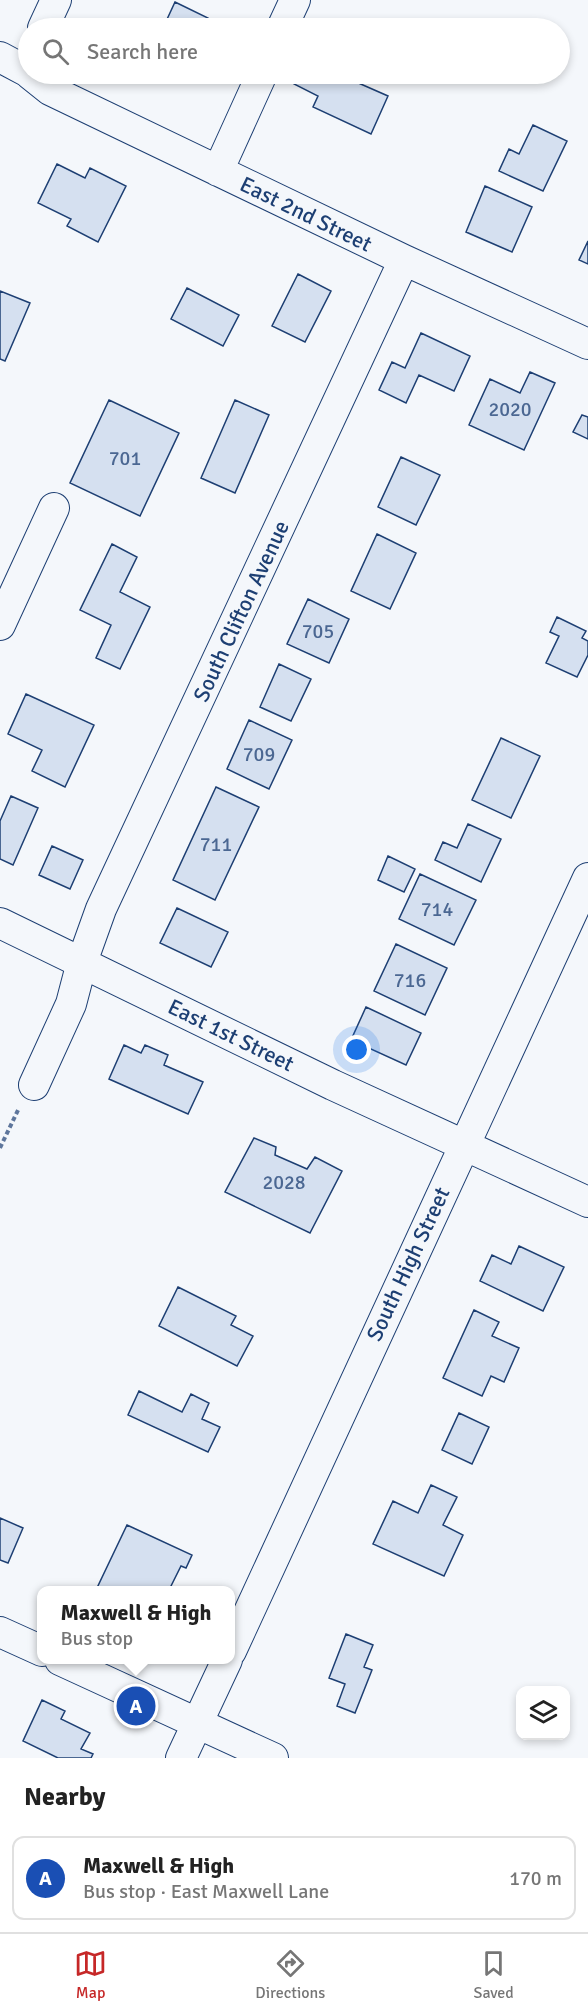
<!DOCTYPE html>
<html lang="en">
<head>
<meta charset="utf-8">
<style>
	body { margin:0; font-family:Signika,sans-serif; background:#f6f6f6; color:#222 }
	.controls { position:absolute; right:18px; bottom:18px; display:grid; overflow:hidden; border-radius:12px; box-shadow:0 3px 9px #0003 }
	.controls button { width:54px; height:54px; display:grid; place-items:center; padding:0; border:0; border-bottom:2px solid #e0e0e0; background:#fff; color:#222; font:30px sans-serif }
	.you { position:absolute; left:357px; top:1050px; width:21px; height:21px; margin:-15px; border:4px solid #fff; border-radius:50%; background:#1a73e8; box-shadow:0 0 0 9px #1a73e833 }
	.badge { display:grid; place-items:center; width:39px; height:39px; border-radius:50%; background:#c62828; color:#fff; font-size:20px; font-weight:700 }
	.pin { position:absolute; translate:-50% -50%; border:3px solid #fff; box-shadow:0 2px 6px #0006 }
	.popup { position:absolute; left:37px; top:1586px; width:198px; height:78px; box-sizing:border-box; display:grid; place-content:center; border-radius:12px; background:#fff; filter:drop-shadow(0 2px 4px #0005); font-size:20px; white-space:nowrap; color:#767676 }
	.popup b { font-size:22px; color:#222 }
	.popup::after { content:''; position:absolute; left:50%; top:100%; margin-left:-12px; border:12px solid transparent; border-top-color:#fff }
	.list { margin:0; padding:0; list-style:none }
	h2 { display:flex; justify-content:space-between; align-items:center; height:78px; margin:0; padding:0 24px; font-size:26px }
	h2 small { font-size:20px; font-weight:400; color:#767676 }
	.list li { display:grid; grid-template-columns:39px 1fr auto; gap:18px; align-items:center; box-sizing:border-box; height:84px; margin:0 12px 12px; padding:0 12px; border:2px solid #e0e0e0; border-radius:12px }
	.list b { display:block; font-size:22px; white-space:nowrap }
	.list p { margin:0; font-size:20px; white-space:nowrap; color:#767676 }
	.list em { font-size:20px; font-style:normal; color:#767676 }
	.icon { flex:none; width:33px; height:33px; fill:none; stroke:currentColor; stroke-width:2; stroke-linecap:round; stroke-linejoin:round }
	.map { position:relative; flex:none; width:588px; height:1758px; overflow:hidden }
	.search { position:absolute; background:#fff; box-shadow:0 3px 9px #0003; left:18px; right:18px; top:18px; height:66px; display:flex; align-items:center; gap:15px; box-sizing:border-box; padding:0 21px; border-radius:33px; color:#767676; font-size:22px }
	.sheet { height:174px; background:#fff }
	nav { display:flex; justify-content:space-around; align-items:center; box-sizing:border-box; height:84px; border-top:2px solid #e0e0e0; background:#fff; font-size:16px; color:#767676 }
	nav a { display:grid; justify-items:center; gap:3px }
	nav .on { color:#c62828 }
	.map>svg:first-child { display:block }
	.building { fill:#d5e0f0; stroke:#1d3f73; stroke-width:1.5 }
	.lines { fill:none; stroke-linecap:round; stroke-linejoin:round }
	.minor-casing { stroke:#1d3f73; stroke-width:32 }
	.path { stroke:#5e769c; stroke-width:4; stroke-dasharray:4.5 3; stroke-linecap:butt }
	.minor { stroke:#f4f7fb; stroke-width:30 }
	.labels { text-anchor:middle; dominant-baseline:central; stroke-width:4.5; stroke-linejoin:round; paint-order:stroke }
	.number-label { font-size:20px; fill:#4b6792 }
	.street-label { font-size:22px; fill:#1d3f73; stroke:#f4f7fb }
</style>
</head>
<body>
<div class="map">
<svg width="588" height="1758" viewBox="0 0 588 1758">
	<rect width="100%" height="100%" fill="#f4f7fb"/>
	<path class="building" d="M 175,2 L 208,18 L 203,28 L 163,28 Z
		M 298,74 L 338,74 L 388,96 L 371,134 L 313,107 L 318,96 L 294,84 Z
		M 533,125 L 567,141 L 543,191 L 499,171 L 509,149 L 519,154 Z
		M 57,164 L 85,178 L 90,168 L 126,186 L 98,242 L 67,226 L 71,219 L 38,203 Z
		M 485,186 L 532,207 L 512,252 L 466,232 Z
		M 588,241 L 588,264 L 579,260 Z
		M 298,274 L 331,291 L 305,342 L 272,326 Z
		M 187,288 L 239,315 L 223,346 L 171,319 Z
		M 0,291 L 30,303 L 5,361 L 0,359 Z
		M 421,333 L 470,356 L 454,391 L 419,375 L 406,403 L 379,390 L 392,362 L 405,368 Z
		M 530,372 L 555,383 L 524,450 L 469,425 L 490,379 L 520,393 Z
		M 109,400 L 179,433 L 140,516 L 70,483 Z
		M 235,400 L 269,415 L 235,493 L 201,478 Z
		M 582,415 L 588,417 L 588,439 L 573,432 Z
		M 401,457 L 440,475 L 416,525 L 378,507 Z
		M 377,534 L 416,553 L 390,609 L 351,591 Z
		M 112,544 L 137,557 L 120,592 L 150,607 L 120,669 L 96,658 L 111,625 L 80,610 Z
		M 308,599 L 349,619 L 329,663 L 287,644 Z
		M 557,617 L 586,631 L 582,638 L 588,641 L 588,655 L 577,677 L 546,663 L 559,636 L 550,632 Z
		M 279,664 L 311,679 L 291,721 L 260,707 Z
		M 26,694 L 94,725 L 65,787 L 32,771 L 42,750 L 8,734 Z
		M 249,720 L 292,740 L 269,789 L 227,769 Z
		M 501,738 L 540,756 L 511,818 L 472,800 Z
		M 216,787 L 259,807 L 215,900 L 173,880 Z
		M 11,796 L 38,808 L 13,865 L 0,859 L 0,821 Z
		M 468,824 L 501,839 L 481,882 L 435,860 L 443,842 L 457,848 Z
		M 52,846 L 83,860 L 70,889 L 39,875 Z
		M 388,856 L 415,869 L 404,892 L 378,880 Z
		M 420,874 L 476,900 L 454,945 L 399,919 Z
		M 177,908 L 228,932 L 211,967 L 160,943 Z
		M 396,944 L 447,968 L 425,1015 L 374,991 Z
		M 366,1007 L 421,1033 L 406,1065 L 351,1040 Z
		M 124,1045 L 141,1053 L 145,1045 L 168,1055 L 164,1065 L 203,1082 L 188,1114 L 109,1079 Z
		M 254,1138 L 276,1147 L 275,1155 L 307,1169 L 315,1157 L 342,1171 L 310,1233 L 225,1192 Z
		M 519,1246 L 564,1267 L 543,1311 L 480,1281 L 492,1255 L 511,1264 Z
		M 178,1287 L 236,1316 L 231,1325 L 253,1336 L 237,1366 L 159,1326 Z
		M 474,1310 L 499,1322 L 492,1336 L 519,1348 L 504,1382 L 491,1376 L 482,1396 L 443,1378 Z
		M 139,1391 L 182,1412 L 191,1394 L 209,1403 L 202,1419 L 220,1427 L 208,1452 L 128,1415 Z
		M 459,1413 L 489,1427 L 472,1464 L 442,1450 Z
		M 431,1485 L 457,1497 L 443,1525 L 463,1535 L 444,1576 L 373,1544 L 393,1501 L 418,1513 Z
		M 0,1518 L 23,1528 L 8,1563 L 0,1560 Z
		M 127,1525 L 192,1555 L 186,1568 L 181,1566 L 169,1590 L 96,1590 Z
		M 346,1634 L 373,1645 L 364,1667 L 372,1670 L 355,1713 L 337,1706 L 345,1684 L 329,1678 Z
		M 42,1700 L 65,1711 L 61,1719 L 90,1733 L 81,1749 L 93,1754 L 91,1758 L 58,1758 L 23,1741 Z"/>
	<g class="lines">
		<defs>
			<path id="minor" d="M 43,28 L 56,0
				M 282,28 L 295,0
				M 0,57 L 28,72
				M 30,74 L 50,90 L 404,260 L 588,344
				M 218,171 L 262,74
				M 0,625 L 54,508
				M 0,923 L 333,1085 L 588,1202
				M 34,1085 L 71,1004 L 82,962 L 101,909 L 404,260
				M 0,1632 L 42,1651
				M 231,1651 L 588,878
				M 60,1660 L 273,1758
				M 181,1758 L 227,1660"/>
		</defs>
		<use href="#minor" class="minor-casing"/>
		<path class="path" d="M 0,1148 L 19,1108"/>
		<use href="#minor" class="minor"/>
	</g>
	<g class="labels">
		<g class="number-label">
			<text x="510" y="409">2020</text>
			<text x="125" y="458">701</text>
			<text x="318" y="631">705</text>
			<text x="259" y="754">709</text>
			<text x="216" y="844">711</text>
			<text x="437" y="909">714</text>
			<text x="410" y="980">716</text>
			<text x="284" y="1182">2028</text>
		</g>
		<g class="street-label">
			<text transform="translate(306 214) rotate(26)">East 2nd Street</text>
			<text transform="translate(241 611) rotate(-65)">South Clifton Avenue</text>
			<text transform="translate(231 1035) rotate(26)">East 1st Street</text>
			<text transform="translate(408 1264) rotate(-65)">South High Street</text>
		</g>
	</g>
</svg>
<div class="controls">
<button><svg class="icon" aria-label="layers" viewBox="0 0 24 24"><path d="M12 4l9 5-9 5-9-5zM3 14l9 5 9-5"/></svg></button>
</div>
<div class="you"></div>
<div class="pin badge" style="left:136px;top:1706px;background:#1a4fb4">A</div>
<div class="popup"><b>Maxwell &amp; High</b>Bus stop</div>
<div class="search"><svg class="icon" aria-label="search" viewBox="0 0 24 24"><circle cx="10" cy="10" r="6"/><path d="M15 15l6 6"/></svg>Search here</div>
</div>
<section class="sheet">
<h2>Nearby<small></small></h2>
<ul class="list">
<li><span class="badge" style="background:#1a4fb4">A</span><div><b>Maxwell &amp; High</b><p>Bus stop · East Maxwell Lane</p></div><em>170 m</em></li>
</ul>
</section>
<nav>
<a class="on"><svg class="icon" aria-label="map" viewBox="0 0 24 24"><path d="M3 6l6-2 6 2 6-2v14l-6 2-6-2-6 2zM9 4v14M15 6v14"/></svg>Map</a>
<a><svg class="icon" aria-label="directions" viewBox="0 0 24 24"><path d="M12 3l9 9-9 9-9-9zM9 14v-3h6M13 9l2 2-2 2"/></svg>Directions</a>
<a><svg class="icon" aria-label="saved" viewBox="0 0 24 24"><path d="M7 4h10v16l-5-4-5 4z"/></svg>Saved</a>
</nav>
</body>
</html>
